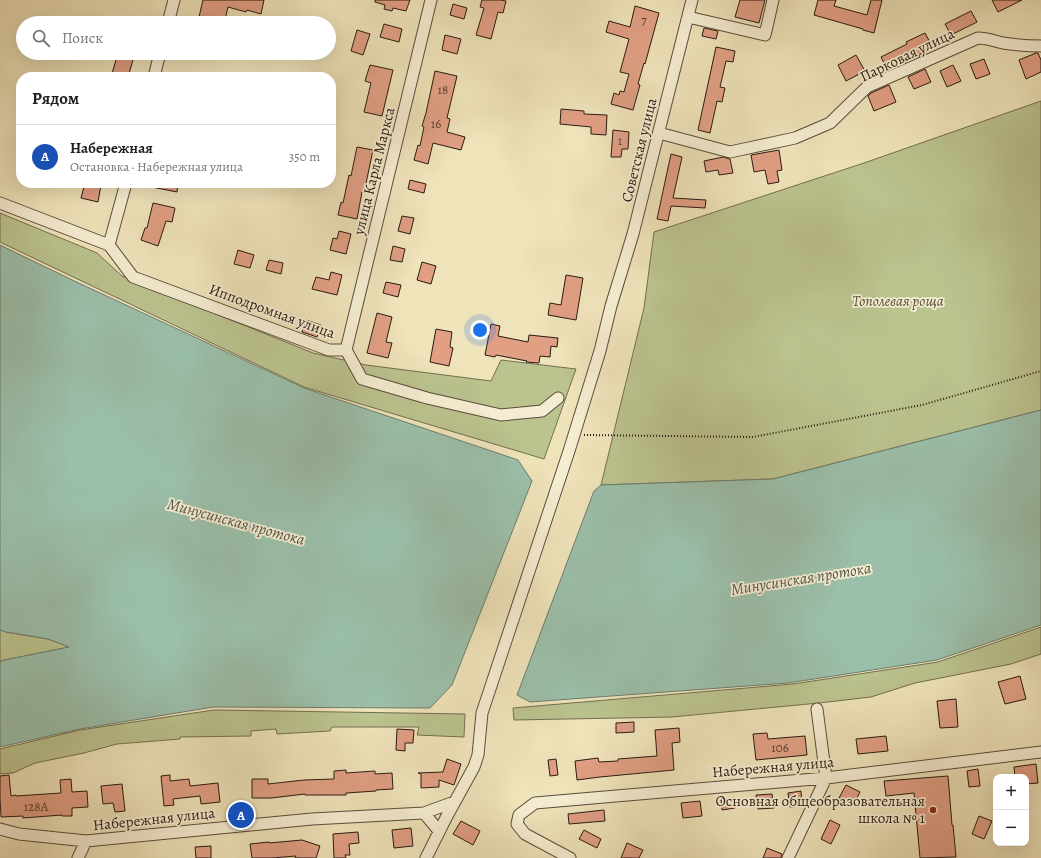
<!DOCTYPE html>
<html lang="ru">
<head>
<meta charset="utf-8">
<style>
	body { margin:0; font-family:Alegreya,serif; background:#f2f2f2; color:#202124 }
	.controls { position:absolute; right:12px; bottom:12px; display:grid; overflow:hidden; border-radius:8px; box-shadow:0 4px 16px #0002 }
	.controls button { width:36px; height:36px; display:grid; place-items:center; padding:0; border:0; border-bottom:1px solid #e0e0e0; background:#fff; color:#202124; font:20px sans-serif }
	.you { position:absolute; left:480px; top:330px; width:14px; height:14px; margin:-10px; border:3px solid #fff; border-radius:50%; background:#1a73e8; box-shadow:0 0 0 6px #1a73e833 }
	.badge { display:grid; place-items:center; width:26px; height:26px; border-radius:50%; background:#2563eb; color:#fff; font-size:13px; font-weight:700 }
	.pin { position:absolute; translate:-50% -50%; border:2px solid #fff; box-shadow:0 1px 4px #0006 }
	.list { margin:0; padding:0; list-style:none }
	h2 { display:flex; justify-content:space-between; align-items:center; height:52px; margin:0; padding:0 16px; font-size:17px }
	h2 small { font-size:13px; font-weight:400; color:#757577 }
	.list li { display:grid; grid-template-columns:26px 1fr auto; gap:12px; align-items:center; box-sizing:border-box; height:64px; padding:0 16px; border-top:1px solid #e0e0e0 }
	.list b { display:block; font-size:15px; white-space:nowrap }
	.list p { margin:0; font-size:13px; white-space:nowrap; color:#757577 }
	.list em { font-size:13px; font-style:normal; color:#757577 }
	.icon { flex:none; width:22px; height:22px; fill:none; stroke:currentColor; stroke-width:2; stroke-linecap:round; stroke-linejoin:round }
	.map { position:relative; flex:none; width:1041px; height:858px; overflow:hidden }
	.search { position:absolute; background:#fff; box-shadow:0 4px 16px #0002; left:16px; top:16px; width:320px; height:44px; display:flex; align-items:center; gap:10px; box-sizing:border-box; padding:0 14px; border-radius:22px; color:#757577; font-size:15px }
	.panel { position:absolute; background:#fff; box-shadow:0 4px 16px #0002; left:16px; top:72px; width:320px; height:116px; border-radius:16px }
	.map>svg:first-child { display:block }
	.green { fill:#bbc38f; stroke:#726e50 }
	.water { fill:#9bbfaa; stroke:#6d7d6d }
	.building { fill:#e19f84; stroke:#291a11 }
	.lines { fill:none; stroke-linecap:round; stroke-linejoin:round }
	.minor-casing { stroke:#5a4c3b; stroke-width:13 }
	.path { stroke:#291a11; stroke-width:2; stroke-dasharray:1 2; stroke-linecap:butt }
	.minor { stroke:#f5edd2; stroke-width:11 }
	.poi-dot { fill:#8f2418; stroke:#f5edd2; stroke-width:1.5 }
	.labels { text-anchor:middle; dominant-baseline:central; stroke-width:3.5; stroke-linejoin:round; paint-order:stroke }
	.number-label { font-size:13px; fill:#573b2e }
	.street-label { font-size:15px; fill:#291a11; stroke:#f5edd2 }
	.park-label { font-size:15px; font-style:italic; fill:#554d37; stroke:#f5edd2 }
	.poi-label { font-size:15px; fill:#291a11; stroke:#f5edd2; text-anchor:end }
	.water-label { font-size:16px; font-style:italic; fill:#515447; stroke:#f5edd2 }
</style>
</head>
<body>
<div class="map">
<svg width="1041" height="858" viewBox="0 0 1041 858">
	<rect width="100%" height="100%" fill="#efe3ba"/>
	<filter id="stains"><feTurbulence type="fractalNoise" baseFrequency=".005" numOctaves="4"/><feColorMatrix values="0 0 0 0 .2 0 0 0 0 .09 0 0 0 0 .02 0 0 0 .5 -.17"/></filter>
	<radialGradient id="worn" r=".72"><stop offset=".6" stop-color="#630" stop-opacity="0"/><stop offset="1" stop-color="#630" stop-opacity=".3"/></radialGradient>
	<path class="green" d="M 1041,101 L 1041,410 L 773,479 L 601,485 L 644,308 L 654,232 L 864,163 Z
		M 0,213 L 97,253 L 122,276 L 313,353 L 366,365 L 491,381 L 501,360 L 576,369 L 544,459 L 304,387 L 0,242 Z
		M 1041,627 L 1041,654 L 1011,664 L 915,683 L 871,697 L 819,703 L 672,717 L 514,720 L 513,708 L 793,684 L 938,662 Z
		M 0,630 L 6,632 L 48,639 L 70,647 L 0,661 Z
		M 214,710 L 465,714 L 464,737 L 417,735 L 419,727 L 332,727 L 330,731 L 277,734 L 276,729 L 251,731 L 251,736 L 180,737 L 180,739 L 117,744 L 84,753 L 35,763 L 13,773 L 0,774 L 0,749 L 80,730 Z"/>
	<path class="water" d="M 0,245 L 70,279 L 304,388 L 518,460 L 532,481 L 452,685 L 430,708 L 213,707 L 80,729 L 0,747 L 0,661 L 69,647 L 48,639 L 6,632 L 0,630 Z
		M 1041,410 L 1041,625 L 937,660 L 788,683 L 530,702 L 517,695 L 594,491 L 601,485 L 773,479 Z"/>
	<path class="building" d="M 203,0 L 264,0 L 261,14 L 247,10 L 246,12 L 228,7 L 225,20 L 217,18 L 216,23 L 205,23 L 198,21 Z
		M 375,0 L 410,0 L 406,11 L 393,8 L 392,11 L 384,9 L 385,5 L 375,2 Z
		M 482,0 L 501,0 L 506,1 L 503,13 L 498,12 L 491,39 L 476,35 L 484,8 L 480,7 Z
		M 740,0 L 765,0 L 759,23 L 735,17 Z
		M 818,0 L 836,0 L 834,6 L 867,15 L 871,0 L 882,0 L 874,33 L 863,30 L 863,29 L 814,15 Z
		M 992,0 L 1022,0 L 998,12 Z
		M 453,4 L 467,8 L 464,19 L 450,15 Z
		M 635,6 L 659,13 L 645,64 L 644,63 L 638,84 L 640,85 L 633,110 L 611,104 L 614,93 L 619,95 L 620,91 L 624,92 L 629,74 L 620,72 L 629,39 L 606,32 L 609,21 L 630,27 Z
		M 971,11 L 977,22 L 951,35 L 945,24 Z
		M 384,24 L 402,29 L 399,42 L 380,37 Z
		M 704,28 L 718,31 L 716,39 L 702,36 Z
		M 357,30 L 370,34 L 363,55 L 351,51 Z
		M 925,33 L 933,48 L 919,55 L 920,56 L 902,64 L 901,62 L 887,69 L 881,57 L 907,44 L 906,42 Z
		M 445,35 L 461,39 L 457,54 L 442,50 Z
		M 716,47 L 735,51 L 733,62 L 726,61 L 720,87 L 725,88 L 722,102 L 717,101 L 710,133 L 698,130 Z
		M 118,53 L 135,53 L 128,77 L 111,77 Z
		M 1036,53 L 1038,53 L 1041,60 L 1041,72 L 1026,79 L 1019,60 Z
		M 856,55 L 865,71 L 846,81 L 838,65 Z
		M 984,59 L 990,74 L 976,79 L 970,64 Z
		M 370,65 L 393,70 L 382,116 L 364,112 L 371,83 L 365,81 Z
		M 953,65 L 961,81 L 947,87 L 940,71 Z
		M 925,69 L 931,82 L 914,89 L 908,77 Z
		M 435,71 L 457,76 L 447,118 L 450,119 L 447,132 L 465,137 L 461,150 L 433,143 L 428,164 L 414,160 L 418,145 L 420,146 L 424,127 L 422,126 L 426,113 Z
		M 889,85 L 896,102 L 874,111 L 868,96 L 871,93 Z
		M 561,109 L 584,111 L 584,114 L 607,115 L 606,135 L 591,134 L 591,127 L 560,124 Z
		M 613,130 L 629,132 L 628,149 L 622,149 L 621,157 L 611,157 Z
		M 357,147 L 373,150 L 364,193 L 362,192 L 357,219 L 338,215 L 341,202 L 343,203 L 349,175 L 351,176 Z
		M 779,150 L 782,170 L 777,171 L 779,182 L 768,184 L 765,170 L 754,172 L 751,155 Z
		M 671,154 L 682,157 L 673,198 L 706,200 L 705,208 L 671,206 L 668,221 L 657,219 Z
		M 723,157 L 730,159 L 733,173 L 719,175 L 718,170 L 706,172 L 704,161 Z
		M 410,180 L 426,184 L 424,193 L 408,189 Z
		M 85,183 L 93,183 L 101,185 L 98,202 L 81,198 Z
		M 153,183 L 178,183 L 177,192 L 152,187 Z
		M 153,203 L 175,208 L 172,222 L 166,221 L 158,246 L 141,240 L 145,228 L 147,228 Z
		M 402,216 L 414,218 L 410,234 L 398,231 Z
		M 339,231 L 351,234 L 346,254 L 330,250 L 333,238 L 337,239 Z
		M 393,246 L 405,249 L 402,262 L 390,260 Z
		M 238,250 L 254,255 L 250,268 L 234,264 Z
		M 269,260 L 283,263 L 281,274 L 266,270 Z
		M 422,262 L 436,266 L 431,284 L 417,280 Z
		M 331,272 L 342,275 L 337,295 L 312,289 L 316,277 L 329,280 Z
		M 566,275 L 583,278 L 576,320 L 548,315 L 550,303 L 561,305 Z
		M 386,282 L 401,285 L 398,297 L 383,293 Z
		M 377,313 L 392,317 L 386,342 L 392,343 L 388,358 L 367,353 Z
		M 306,320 L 321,325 L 317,337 L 302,332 Z
		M 491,324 L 500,326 L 498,336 L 528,342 L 529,335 L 558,338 L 557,347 L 551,346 L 550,357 L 540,356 L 539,363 L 526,362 L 527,361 L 496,355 L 495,357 L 485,355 Z
		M 436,329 L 452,332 L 450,347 L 453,348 L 449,366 L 430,362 Z
		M 1020,676 L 1026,699 L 1005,704 L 998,682 Z
		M 956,699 L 958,727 L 940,728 L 937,701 Z
		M 634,722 L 634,732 L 616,733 L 616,723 Z
		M 679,728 L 680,742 L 672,743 L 674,770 L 600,777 L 577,780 L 575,761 L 598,758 L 599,762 L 618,761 L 618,759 L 657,756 L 655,730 Z
		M 397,729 L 414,730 L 413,743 L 405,743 L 405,751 L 396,750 Z
		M 767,733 L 768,739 L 805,736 L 807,755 L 756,760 L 753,734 Z
		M 886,736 L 888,751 L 858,754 L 856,739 Z
		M 447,759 L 461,764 L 454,785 L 439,780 L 439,787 L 421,788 L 421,774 L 418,773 L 443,772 Z
		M 556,759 L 558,775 L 550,776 L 548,760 Z
		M 1036,764 L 1038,783 L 1026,784 L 1026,777 L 1015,777 L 1014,767 Z
		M 978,769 L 980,786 L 969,787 L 967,771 Z
		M 346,770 L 346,773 L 375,771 L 375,774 L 392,773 L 393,789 L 376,790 L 376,791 L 346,793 L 346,795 L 305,795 L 305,794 L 271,798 L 252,798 L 252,779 L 268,779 L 268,784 L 304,780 L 334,779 L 334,771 Z
		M 9,775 L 11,796 L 16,795 L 16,796 L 61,793 L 60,780 L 71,779 L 72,792 L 87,791 L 88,807 L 72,808 L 72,816 L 62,816 L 62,815 L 23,818 L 23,816 L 1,817 L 0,798 L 0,776 Z
		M 170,775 L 170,781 L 189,779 L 190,786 L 218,783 L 220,802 L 201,804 L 200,796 L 173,799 L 174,805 L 164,806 L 161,776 Z
		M 948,776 L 952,825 L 953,825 L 956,857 L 920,858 L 914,793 L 886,796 L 884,781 Z
		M 122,784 L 125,811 L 115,812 L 113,803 L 103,804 L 101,786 Z
		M 846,785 L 860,792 L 853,806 L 839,798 Z
		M 801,791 L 802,806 L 790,807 L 788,793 Z
		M 772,794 L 774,808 L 758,809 L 756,795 Z
		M 734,798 L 735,808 L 722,810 L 721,800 Z
		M 700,801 L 702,816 L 683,818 L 681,803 Z
		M 604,810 L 605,821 L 569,824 L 568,814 Z
		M 979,816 L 992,821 L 984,839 L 972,834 Z
		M 830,820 L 840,825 L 831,844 L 821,839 Z
		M 461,821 L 480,831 L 473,845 L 453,834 Z
		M 411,828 L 413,846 L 394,848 L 392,830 Z
		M 584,830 L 601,839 L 597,848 L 579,839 Z
		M 358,832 L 359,843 L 349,844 L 350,855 L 345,855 L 346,858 L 334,858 L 333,834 Z
		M 302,840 L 320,846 L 316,858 L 295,858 L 296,856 L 272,858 L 252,858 L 250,844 L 269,842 L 269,843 Z
		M 627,843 L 643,850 L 639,858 L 621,858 Z
		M 211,846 L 211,858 L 196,858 L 195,847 Z
		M 767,848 L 782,854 L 781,858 L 763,858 Z"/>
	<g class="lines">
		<defs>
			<path id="minor" d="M 688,17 L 765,35 L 773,0
				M 168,23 L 174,0
				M 154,77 L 160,53
				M 659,133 L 730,152 L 795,138 L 830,123 L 867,87 L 978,38 C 987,38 994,41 1003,43 C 1016,45 1028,46 1041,46
				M 0,203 L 109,245 L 133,277 L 329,350 L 346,350 L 362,379 L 427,398 L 501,415 L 542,411 L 558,398
				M 109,245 L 126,183
				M 346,350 L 431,0
				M 424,813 L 439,831
				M 0,829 L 19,834 L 86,841 L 312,819 L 424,813 L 454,802
				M 78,858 L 86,841
				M 426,858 L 447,816 L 474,767 L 478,755 L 482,713 L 569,451 L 600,351 L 611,306 L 633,234 L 692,0
				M 570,858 L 525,834 L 517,824 L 519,815 L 535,803 L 826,778 L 1041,752
				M 788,858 L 826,778 L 817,709"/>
		</defs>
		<use href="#minor" class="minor-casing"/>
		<path class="path" d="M 584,435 L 753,437 L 922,405 L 1041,371"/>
		<use href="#minor" class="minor"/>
	</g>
	<circle class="poi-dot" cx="933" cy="810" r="4"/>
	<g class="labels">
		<g class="number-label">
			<text x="644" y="19">7</text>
			<text x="443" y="89">18</text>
			<text x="436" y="123">16</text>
			<text x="620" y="140">1</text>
			<text x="780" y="747">106</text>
			<text x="36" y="806">128А</text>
		</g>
		<g class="street-label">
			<text transform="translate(907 55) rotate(-26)">Парковая улица</text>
			<text transform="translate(639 150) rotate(-76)">Советская улица</text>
			<text transform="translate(374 171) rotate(-76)">улица Карла Маркса</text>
			<text transform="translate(272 311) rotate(20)">Ипподромная улица</text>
			<text transform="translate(773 767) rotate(-5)">Набережная улица</text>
			<text transform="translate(154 819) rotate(-6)">Набережная улица</text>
		</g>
		<g class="park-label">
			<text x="898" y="301">Тополевая роща</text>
		</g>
		<g class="poi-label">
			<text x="925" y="801">Основная общеобразовательная<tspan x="925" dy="17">школа № 1</tspan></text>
		</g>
		<g class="water-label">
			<text transform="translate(236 522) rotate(15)">Минусинская протока</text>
			<text transform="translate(801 579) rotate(-9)">Минусинская протока</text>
		</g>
	</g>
	<rect width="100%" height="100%" filter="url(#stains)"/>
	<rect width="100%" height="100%" fill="url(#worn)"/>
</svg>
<div class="controls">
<button>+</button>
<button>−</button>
</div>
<div class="you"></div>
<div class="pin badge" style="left:241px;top:815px;background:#1a4fb4">A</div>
<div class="search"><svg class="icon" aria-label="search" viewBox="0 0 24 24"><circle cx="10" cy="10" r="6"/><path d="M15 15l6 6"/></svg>Поиск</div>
<section class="panel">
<h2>Рядом<small></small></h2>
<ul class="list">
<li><span class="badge" style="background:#1a4fb4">A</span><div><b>Набережная</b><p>Остановка · Набережная улица</p></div><em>350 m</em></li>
</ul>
</section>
</div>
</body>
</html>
